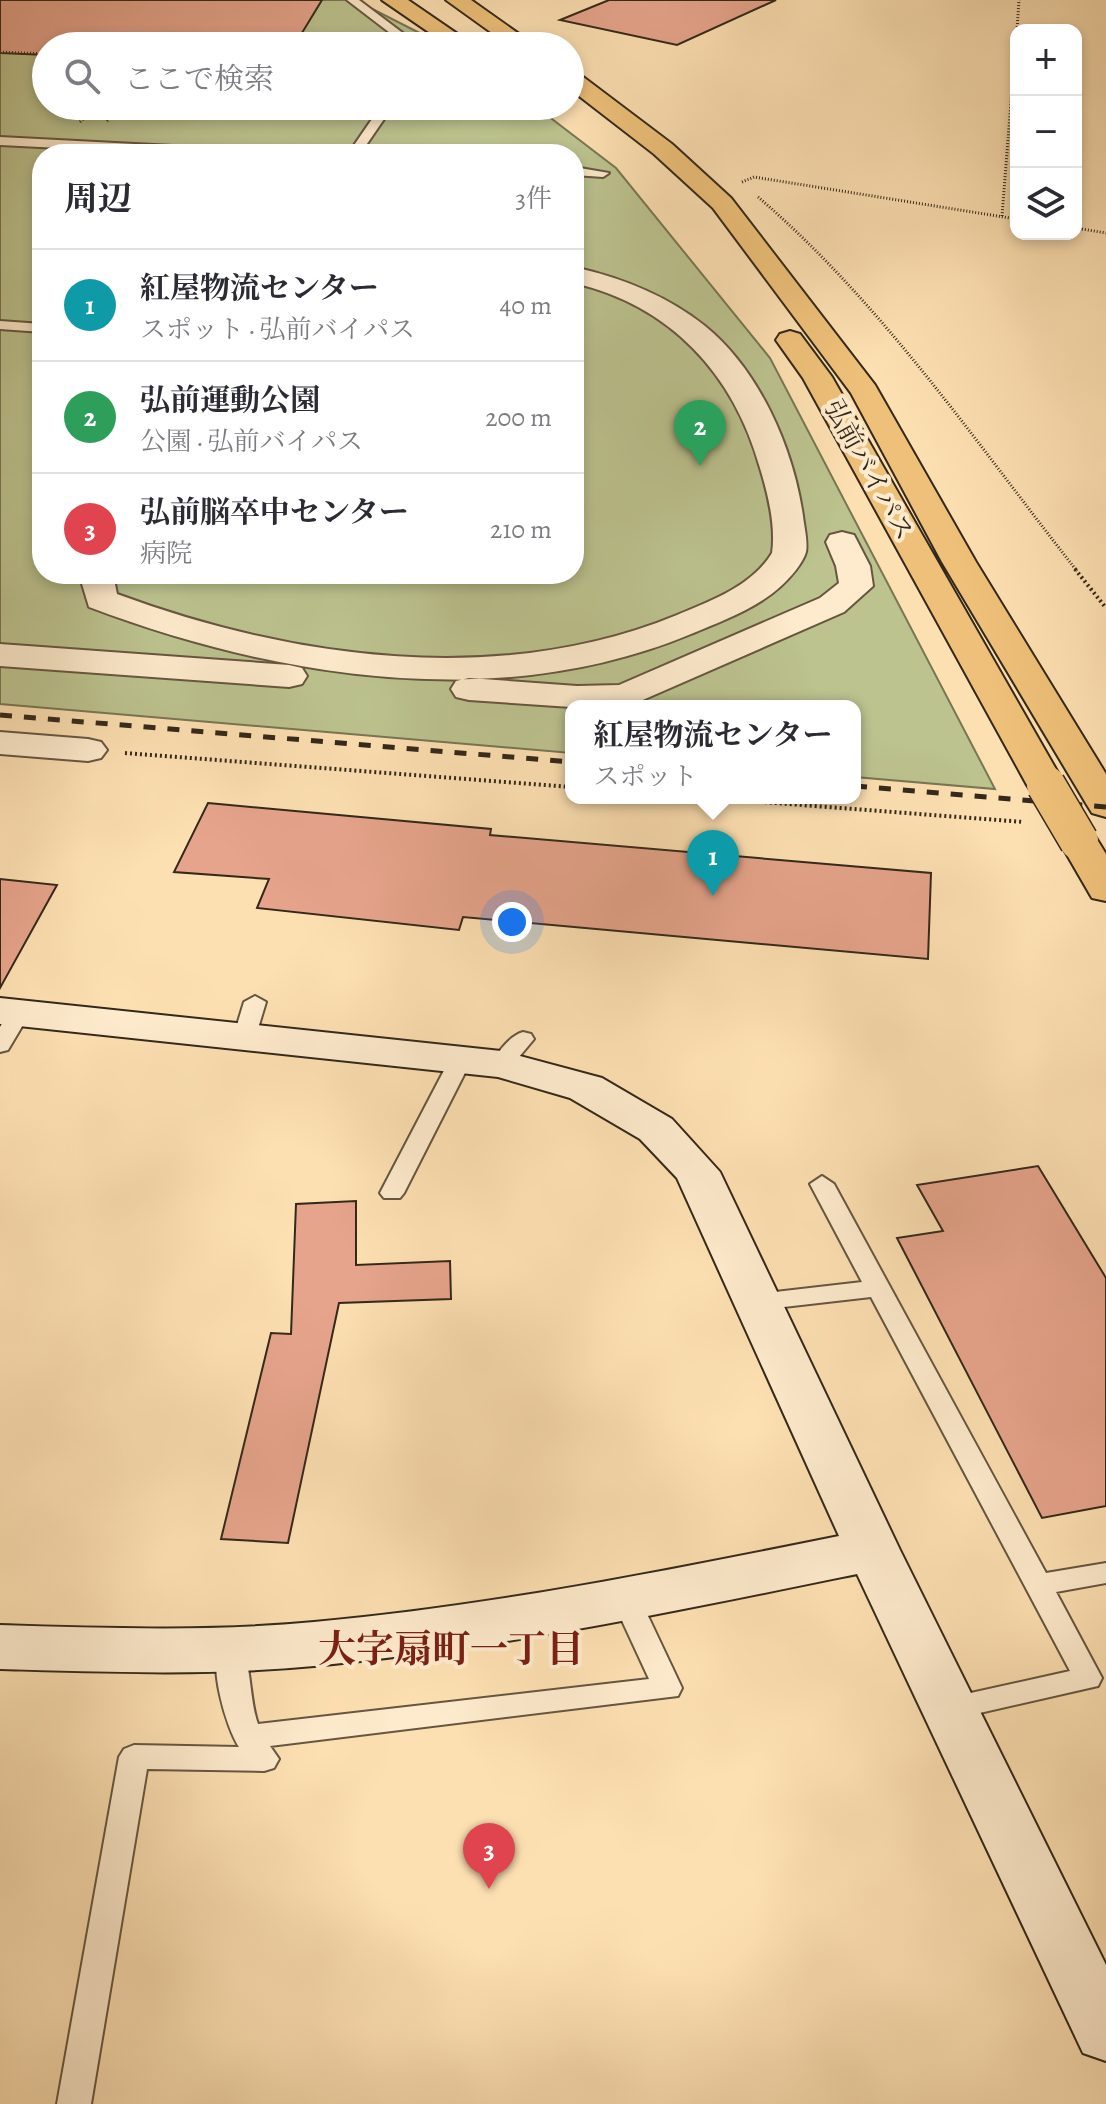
<!DOCTYPE html>
<html lang="ja">
<head>
<meta charset="utf-8">
<style>
	body { margin:0; font-family:Alegreya,"Noto Serif JP",serif; background:#f7f7f7; color:#2b2b33 }
	.controls { position:absolute; right:24px; top:24px; display:grid; overflow:hidden; border-radius:16px; box-shadow:0 4px 12px #0003 }
	.controls button { width:72px; height:72px; display:grid; place-items:center; padding:0; border:0; border-bottom:2px solid #e1e1e2; background:#fff; color:#2b2b33; font:40px sans-serif }
	.you { position:absolute; left:512px; top:922px; width:28px; height:28px; margin:-20px; border:6px solid #fff; border-radius:50%; background:#1a73e8; box-shadow:0 0 0 12px #1a73e833 }
	.badge { display:grid; place-items:center; width:52px; height:52px; border-radius:50%; background:#1a73e8; color:#fff; font-size:26px; font-weight:700 }
	.pin { position:absolute; translate:-50% -66px; filter:drop-shadow(0 2px 4px #0008) }
	.pin::after { content:''; position:absolute; top:42px; width:28px; height:24px; background:inherit; clip-path:polygon(0 0,100% 0,50% 100%) }
	.popup { position:absolute; left:565px; top:700px; width:296px; height:104px; box-sizing:border-box; display:grid; place-content:center; border-radius:16px; background:#fff; filter:drop-shadow(0 2px 6px #0005); font-size:26px; white-space:nowrap; color:#7c7c81 }
	.popup b { font-size:30px; color:#2b2b33 }
	.popup::after { content:''; position:absolute; left:50%; top:100%; margin-left:-16px; border:16px solid transparent; border-top-color:#fff }
	.list { margin:0; padding:0; list-style:none }
	h2 { display:flex; justify-content:space-between; align-items:center; height:104px; margin:0; padding:0 32px; font-size:34px }
	h2 small { font-size:26px; font-weight:400; color:#7c7c81 }
	.list li { display:grid; grid-template-columns:52px 1fr auto; gap:24px; align-items:center; box-sizing:border-box; height:112px; padding:0 32px; border-top:2px solid #e1e1e2 }
	.list b { display:block; font-size:30px; white-space:nowrap }
	.list p { margin:0; font-size:26px; white-space:nowrap; color:#7c7c81 }
	.list em { font-size:26px; font-style:normal; color:#7c7c81 }
	.icon { flex:none; width:44px; height:44px; fill:none; stroke:currentColor; stroke-width:2; stroke-linecap:round; stroke-linejoin:round }
	.map { position:relative; flex:none; width:1106px; height:2104px; overflow:hidden }
	.search { position:absolute; background:#fff; box-shadow:0 4px 12px #0003; left:32px; top:32px; width:552px; height:88px; display:flex; align-items:center; gap:20px; box-sizing:border-box; padding:0 28px; border-radius:44px; color:#7c7c81; font-size:30px }
	.panel { position:absolute; background:#fff; box-shadow:0 4px 12px #0003; left:32px; top:144px; width:552px; height:440px; border-radius:32px }
	.map>svg:first-child { display:block }
	.green { fill:#bcc38f; stroke:#787654; stroke-width:2; fill-rule:evenodd }
	.building { fill:#e6a48c; stroke:#34281a; stroke-width:2 }
	.lines { fill:none; stroke-linecap:round; stroke-linejoin:round }
	.lane-casing { stroke:#665640; stroke-width:4 }
	.street-casing { stroke:#665640; stroke-width:4 }
	.secondary-casing { stroke:#34281a; stroke-width:4 }
	.highway-casing { stroke:#34281a; stroke-width:4 }
	.path-far1 { stroke:#34281a; stroke-width:3; stroke-dasharray:1 2; stroke-linecap:butt }
	.path { stroke:#34281a; stroke-width:4; stroke-dasharray:2 3; stroke-linecap:butt }
	.lane { fill:#feebcd; fill-rule:evenodd }
	.street { fill:#feebcd; fill-rule:evenodd }
	.secondary { fill:#feebcd; fill-rule:evenodd }
	.highway { fill:#eec079; fill-rule:evenodd }
	.rail { stroke:#34281a; stroke-width:5; stroke-dasharray:12 12; stroke-linecap:butt }
	.highway-bridge-casing { stroke:#34281a; stroke-width:41; stroke-linecap:butt }
	.highway-bridge { stroke:#eec079; stroke-width:38 }
	.labels { text-anchor:middle; dominant-baseline:central; stroke-width:8; stroke-linejoin:round; paint-order:stroke }
	.far-street-label { font-size:26px; fill:#34281a; stroke:#feebcd }
	.near-neighbourhood-label { font-size:38px; font-weight:bold; fill:#7a1f14; stroke:#feebcd }
</style>
</head>
<body>
<div class="map">
<svg width="1106" height="2104" viewBox="0 0 1106 2104">
	<rect width="100%" height="100%" fill="#fde0b2"/>
	<filter id="stains"><feTurbulence type="fractalNoise" baseFrequency=".0025" numOctaves="4"/><feColorMatrix values="0 0 0 0 .2 0 0 0 0 .09 0 0 0 0 .02 0 0 0 .5 -.17"/></filter>
	<radialGradient id="worn" r=".72"><stop offset=".6" stop-color="#630" stop-opacity="0"/><stop offset="1" stop-color="#630" stop-opacity=".3"/></radialGradient>
	<path class="green" d="M 0,0 L 355,0 L 445,46 L 46,46 L 46,106 L 535,106 L 616,168 L 770,358 L 995,789 L 855,777 L 855,706 L 571,706 L 571,753 L 0,704 ZM 42,154 L 574,154 L 574,574 L 42,574 Z"/>
	<path class="building" d="M 0,0 L 322,0 L 294,46 L 46,46 L 46,55 L 0,53 Z
		M 609,0 L 776,0 L 677,45 L 560,20 Z
		M 208,803 L 491,829 L 490,835 L 931,873 L 928,959 L 463,917 L 459,930 L 257,908 L 269,879 L 174,872 Z
		M 0,879 L 57,885 L 0,988 Z
		M 1038,1166 L 1106,1278 L 1106,1506 L 1042,1518 L 897,1238 L 943,1231 L 917,1185 Z
		M 356,1201 L 356,1265 L 450,1261 L 451,1299 L 339,1303 L 288,1543 L 221,1539 L 271,1333 L 291,1334 L 296,1204 Z"/>
	<g class="lines">
		<defs>
			<path id="lane" d="M 347,0 L 359,0 L 420,46 L 407,46 Z
				M 381,106 L 393,106 L 360,154 L 348,154 Z
				M 0,137 L 250,150 L 256,154 L 179,154 L 0,145 Z
				M 574,167 L 609,173 L 603,177 L 574,175 Z
				M 0,321 L 42,324 L 42,332 L 0,329 Z
				M 255,996 L 266,1002 L 256,1035 L 245,1042 L 237,1040 L 234,1035 L 244,1002 Z
				M 19,1007 L 30,1013 L 8,1050 L 0,1052 L 0,1027 L 11,1008 Z
				M 523,1032 L 531,1034 L 534,1039 L 509,1069 L 493,1069 L 490,1064 C 498,1053 509,1036 523,1032 Z
				M 461,1052 L 472,1059 L 404,1193 L 400,1198 L 384,1198 L 380,1193 L 450,1059 Z
				M 822,1176 L 834,1184 L 1046,1573 L 1106,1563 L 1106,1583 L 1056,1592 L 1102,1678 L 1098,1686 L 949,1720 L 939,1716 L 934,1708 L 939,1700 L 1070,1671 L 871,1297 L 758,1310 L 749,1308 L 746,1302 L 749,1296 L 758,1294 L 862,1282 L 810,1184 Z
				M 626,1588 L 636,1591 L 640,1599 L 682,1688 L 678,1696 L 270,1746 L 279,1759 L 274,1768 L 264,1771 L 147,1769 L 91,2104 L 57,2104 L 119,1757 L 124,1749 L 134,1745 L 239,1747 C 226,1727 208,1665 220,1642 L 230,1639 L 240,1642 C 252,1665 249,1699 258,1724 L 649,1679 L 612,1599 L 616,1591 Z"/>
			<path id="street" d="M 574,267 C 622,278 666,295 705,326 C 759,370 793,447 803,516 C 804,526 808,541 806,552 C 803,563 790,578 781,586 C 756,609 722,621 691,634 C 499,714 277,678 89,607 L 79,574 L 113,574 L 117,594 C 293,659 499,688 677,615 C 711,601 752,586 772,553 C 776,526 768,494 760,468 C 734,374 670,305 574,283 Z
				M 842,532 L 854,535 L 870,566 L 873,586 L 844,612 L 629,706 L 571,707 L 469,700 L 456,697 L 451,689 L 456,681 L 469,678 L 577,686 L 619,685 L 820,598 L 839,583 L 836,566 L 826,542 L 830,535 Z
				M 0,644 L 289,665 L 302,668 L 307,676 L 302,684 L 289,687 L 0,666 Z
				M 0,732 L 88,739 L 101,742 L 107,750 L 101,758 L 88,761 L 0,754 Z"/>
			<path id="secondary" d="M 0,998 L 501,1051 L 602,1078 L 672,1119 L 720,1172 L 900,1550 L 1106,1965 L 1106,2061 L 1083,2053 L 857,1574 C 677,1611 497,1649 314,1666 C 209,1676 105,1672 0,1669 L 0,1625 C 105,1628 209,1632 314,1622 C 491,1606 665,1571 839,1536 L 677,1178 L 640,1139 L 570,1098 L 498,1077 L 0,1024 Z"/>
			<path id="highway" d="M 382,0 L 408,0 L 475,46 L 449,46 Z
				M 446,0 L 471,0 L 536,46 L 510,46 Z
				M 570,71 L 578,73 L 672,144 L 731,198 L 875,385 L 976,562 L 1106,774 L 1106,817 L 1092,813 L 1087,805 L 942,562 L 851,393 L 713,208 L 654,154 L 570,89 Z
				M 790,331 L 800,334 L 832,377 L 1065,785 L 1060,793 L 1046,796 L 1032,793 L 1027,785 L 803,378 L 776,340 L 780,334 Z
				M 1079,829 L 1093,833 L 1106,854 L 1106,901 L 1092,898 L 1059,841 L 1065,833 Z"/>
		</defs>
		<use href="#lane" class="lane-casing"/>
		<use href="#street" class="street-casing"/>
		<use href="#secondary" class="secondary-casing"/>
		<use href="#highway" class="highway-casing"/>
		<path class="path-far1" d="M 1017,30 L 1019,0
			M 0,52 L 46,54
			M 107,121 L 121,106
			M 80,122 L 96,106
			M 742,182 L 754,177 L 1016,219
			M 758,197 C 882,303 976,443 1077,571
			M 1002,216 L 1016,38
			M 1076,228 L 1106,233"/>
		<path class="path" d="M 1075,569 L 1106,608
			M 125,753 L 571,787
			M 710,798 L 1024,822"/>
		<use href="#lane" class="lane"/>
		<use href="#street" class="street"/>
		<use href="#secondary" class="secondary"/>
		<use href="#highway" class="highway"/>
		<path class="rail" d="M 0,715 L 571,762
			M 855,786 L 1106,807"/>
		<defs>
			<path id="highway-bridge" d="M 1046,785 L 1079,841"/>
		</defs>
		<use href="#highway-bridge" class="highway-bridge-casing"/>
		<use href="#highway-bridge" class="highway-bridge"/>
	</g>
	<g class="labels">
		<g class="far-street-label">
			<text transform="translate(869 470) rotate(61)">弘前バイパス</text>
		</g>
		<g class="near-neighbourhood-label">
			<text x="451" y="1649">大字扇町一丁目</text>
		</g>
	</g>
	<rect width="100%" height="100%" filter="url(#stains)"/>
	<rect width="100%" height="100%" fill="url(#worn)"/>
</svg>
<div class="controls">
<button>+</button>
<button>−</button>
<button><svg class="icon" aria-label="layers" viewBox="0 0 24 24"><path d="M12 4l9 5-9 5-9-5zM3 14l9 5 9-5"/></svg></button>
</div>
<div class="you"></div>
<div class="pin badge" style="left:713px;top:896px;background:#0f9aa8">1</div>
<div class="popup"><b>紅屋物流センター</b>スポット</div>
<div class="pin badge" style="left:700px;top:466px;background:#2e9e5b">2</div>
<div class="pin badge" style="left:489px;top:1889px;background:#e0444e">3</div>
<div class="search"><svg class="icon" aria-label="search" viewBox="0 0 24 24"><circle cx="10" cy="10" r="6"/><path d="M15 15l6 6"/></svg>ここで検索</div>
<section class="panel">
<h2>周辺<small>3件</small></h2>
<ul class="list">
<li><span class="badge" style="background:#0f9aa8">1</span><div><b>紅屋物流センター</b><p>スポット · 弘前バイパス</p></div><em>40 m</em></li>
<li><span class="badge" style="background:#2e9e5b">2</span><div><b>弘前運動公園</b><p>公園 · 弘前バイパス</p></div><em>200 m</em></li>
<li><span class="badge" style="background:#e0444e">3</span><div><b>弘前脳卒中センター</b><p>病院</p></div><em>210 m</em></li>
</ul>
</section>
</div>
</body>
</html>
